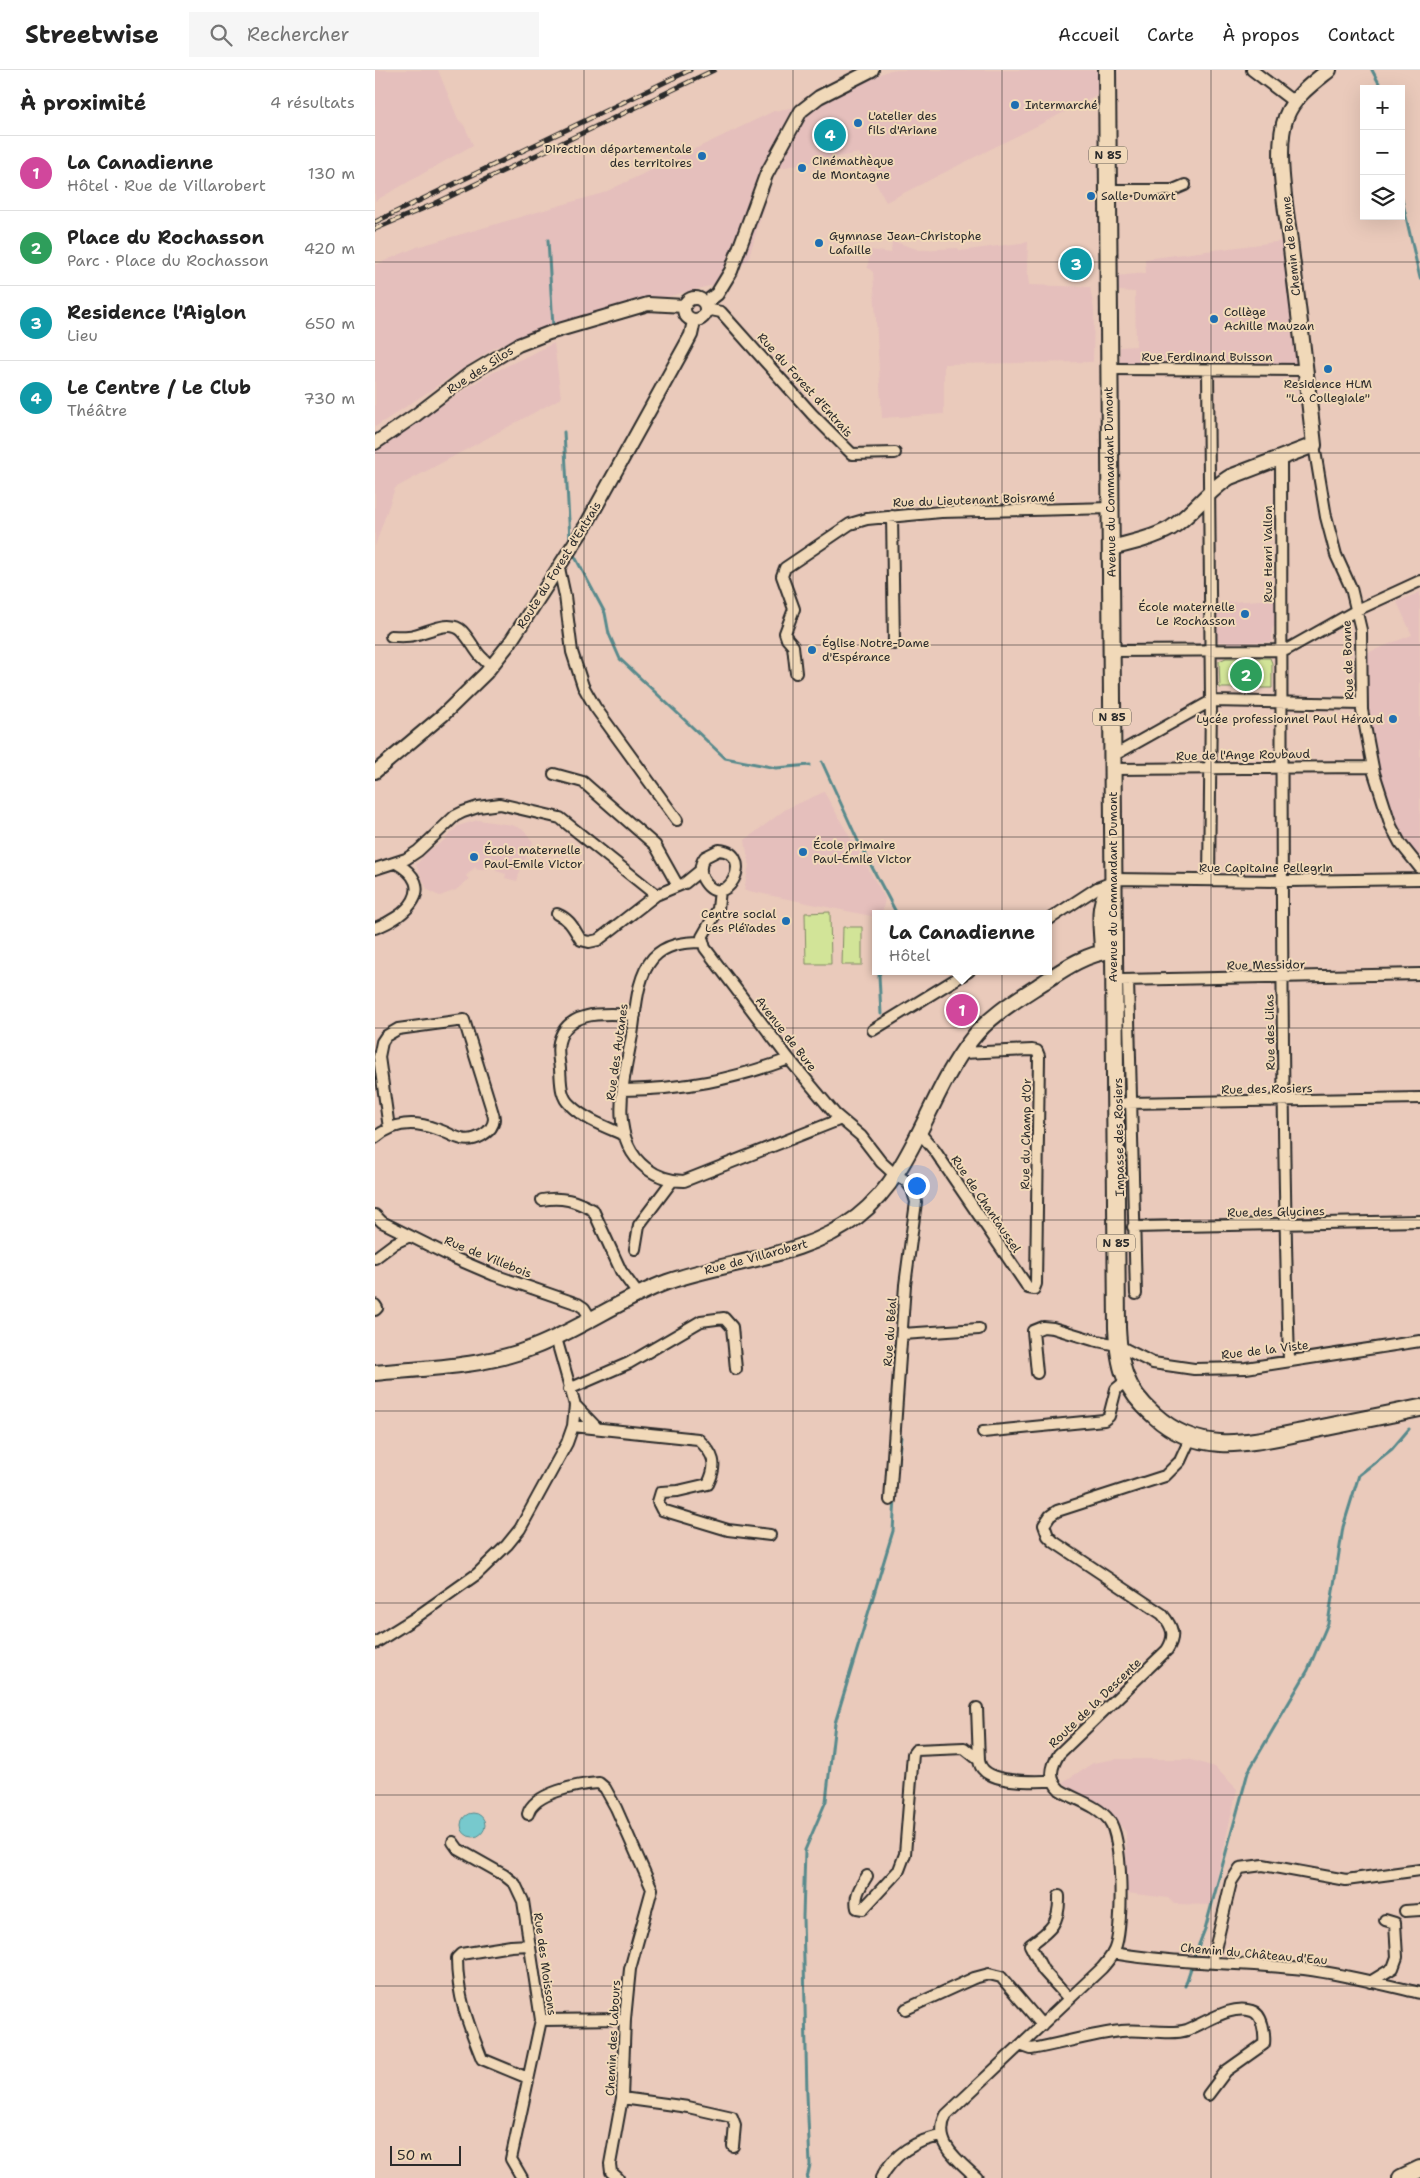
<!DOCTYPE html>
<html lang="fr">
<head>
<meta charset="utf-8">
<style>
	body { margin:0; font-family:"Shantell Sans",sans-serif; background:#f6f6f6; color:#222 }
	.controls { position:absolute; right:15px; top:15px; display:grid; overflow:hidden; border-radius:0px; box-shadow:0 5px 20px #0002 }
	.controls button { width:45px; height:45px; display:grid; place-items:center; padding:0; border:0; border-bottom:1px solid #e0e0e0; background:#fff; color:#222; font:25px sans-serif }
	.scale { position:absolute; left:15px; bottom:12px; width:71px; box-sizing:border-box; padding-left:5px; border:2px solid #2b2b2b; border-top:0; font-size:14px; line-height:18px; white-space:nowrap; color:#2b2b2b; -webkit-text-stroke:4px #f1d9b9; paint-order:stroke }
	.you { position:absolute; left:541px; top:1115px; width:18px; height:18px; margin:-12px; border:4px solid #fff; border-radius:50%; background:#1a73e8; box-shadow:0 0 0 8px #1a73e833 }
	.badge { display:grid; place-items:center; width:32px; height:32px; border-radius:50%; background:#0f766e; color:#fff; font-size:16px; font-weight:700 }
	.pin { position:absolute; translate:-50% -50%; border:2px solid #fff; box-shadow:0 1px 5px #0006 }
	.popup { position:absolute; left:497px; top:840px; width:180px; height:65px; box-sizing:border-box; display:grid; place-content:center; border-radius:0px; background:#fff; filter:drop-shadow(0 1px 4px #0005); font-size:16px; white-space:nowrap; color:#767676 }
	.popup b { font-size:19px; color:#222 }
	.popup::after { content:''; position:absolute; left:50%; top:100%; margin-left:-10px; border:10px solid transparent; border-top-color:#fff }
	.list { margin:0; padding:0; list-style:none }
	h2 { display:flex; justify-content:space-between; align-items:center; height:65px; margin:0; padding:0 20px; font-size:21px }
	h2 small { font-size:16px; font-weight:400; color:#767676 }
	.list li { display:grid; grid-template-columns:32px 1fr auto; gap:15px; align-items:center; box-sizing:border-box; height:75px; padding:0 20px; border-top:1px solid #e0e0e0 }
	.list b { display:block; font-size:19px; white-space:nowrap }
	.list p { margin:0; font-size:16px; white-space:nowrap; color:#767676 }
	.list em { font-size:16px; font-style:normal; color:#767676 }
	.icon { flex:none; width:28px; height:28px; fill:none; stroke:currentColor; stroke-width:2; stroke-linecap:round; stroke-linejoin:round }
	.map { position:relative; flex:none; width:1045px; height:2108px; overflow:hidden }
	header { display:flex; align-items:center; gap:30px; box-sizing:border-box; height:70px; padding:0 25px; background:#fff; border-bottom:1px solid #e0e0e0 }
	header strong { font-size:24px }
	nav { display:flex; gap:28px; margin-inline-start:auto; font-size:18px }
	.search { width:350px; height:45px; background:#f6f6f6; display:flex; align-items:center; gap:12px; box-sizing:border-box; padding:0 18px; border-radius:0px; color:#767676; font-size:19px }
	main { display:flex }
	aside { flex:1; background:#fff }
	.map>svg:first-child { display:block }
	.built { fill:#e5bfbc }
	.green { fill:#d2e498; stroke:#7e8862 }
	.water { fill:#77c9cd; stroke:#598a8c }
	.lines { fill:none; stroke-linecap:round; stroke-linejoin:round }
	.stream { stroke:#598a8c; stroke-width:3 }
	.minor-casing { stroke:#2b2b2b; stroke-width:14 }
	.tertiary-casing { stroke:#2b2b2b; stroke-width:16 }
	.secondary-casing { stroke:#2b2b2b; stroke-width:18 }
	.primary-casing { stroke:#2b2b2b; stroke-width:20 }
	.minor { stroke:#f1d9b9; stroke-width:10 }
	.tertiary { stroke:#f1d9b9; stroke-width:12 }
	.secondary { stroke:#f1d9b9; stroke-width:14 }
	.primary { stroke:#f1d9b9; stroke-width:16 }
	.rail-casing { stroke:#2b2b2b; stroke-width:5 }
	.rail { stroke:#f1d9b9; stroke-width:3; stroke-dasharray:9; stroke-linecap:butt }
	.grid { fill:none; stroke:#2b2b2b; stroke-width:1; stroke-opacity:0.55 }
	.poi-dot { fill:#1f6fb2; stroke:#f1d9b9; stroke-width:2 }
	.labels { text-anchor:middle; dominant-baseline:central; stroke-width:4; stroke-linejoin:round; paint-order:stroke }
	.shield { fill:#f1d9b9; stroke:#665f56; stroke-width:1 }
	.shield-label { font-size:11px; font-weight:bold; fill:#2b2b2b }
	.poi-label { font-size:12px; fill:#2b2b2b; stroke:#f1d9b9; text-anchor:start }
	.street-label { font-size:12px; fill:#2b2b2b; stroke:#f1d9b9 }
</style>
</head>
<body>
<header>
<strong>Streetwise</strong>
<div class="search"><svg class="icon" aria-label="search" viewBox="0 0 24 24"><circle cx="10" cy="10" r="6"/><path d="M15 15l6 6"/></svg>Rechercher</div>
<nav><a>Accueil</a><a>Carte</a><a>À propos</a><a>Contact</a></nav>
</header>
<main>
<aside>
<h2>À proximité<small>4 résultats</small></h2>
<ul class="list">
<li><span class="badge" style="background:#d1479c">1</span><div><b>La Canadienne</b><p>Hôtel · Rue de Villarobert</p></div><em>130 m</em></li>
<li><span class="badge" style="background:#2e9e5b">2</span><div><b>Place du Rochasson</b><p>Parc · Place du Rochasson</p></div><em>420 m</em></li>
<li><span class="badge" style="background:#0f9aa8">3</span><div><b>Residence l'Aiglon</b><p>Lieu</p></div><em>650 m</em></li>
<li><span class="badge" style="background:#0f9aa8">4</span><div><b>Le Centre / Le Club</b><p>Théâtre</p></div><em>730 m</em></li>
</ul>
</aside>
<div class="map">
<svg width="1045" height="2108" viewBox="0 0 1045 2108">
	<rect width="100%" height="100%" fill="#eacabb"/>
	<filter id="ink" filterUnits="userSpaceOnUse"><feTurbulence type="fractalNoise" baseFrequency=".02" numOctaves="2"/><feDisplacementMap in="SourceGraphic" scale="10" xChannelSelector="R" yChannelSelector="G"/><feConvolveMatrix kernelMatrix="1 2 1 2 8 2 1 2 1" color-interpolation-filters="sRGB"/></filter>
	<g filter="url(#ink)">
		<path class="built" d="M 0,0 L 63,0 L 83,49 L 89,55 L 98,75 L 0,131 Z
			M 515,0 L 722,0 L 725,24 L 511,132 L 484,83 L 400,99 L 373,190 L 342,214 L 179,256 L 121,277 L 0,357 L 0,195 L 42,177 L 228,123 L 399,41 L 441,33 Z
			M 517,171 L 545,180 L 583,178 L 585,181 L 653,172 L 652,197 L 654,215 L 715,217 L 719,240 L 718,292 L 569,294 L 569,344 L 507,348 L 498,202 L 492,197 L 496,180 L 516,183 Z
			M 908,171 L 923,294 L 745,293 L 745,277 L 761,276 L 760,222 L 743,221 L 741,206 L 771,203 L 770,189 Z
			M 179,273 L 186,328 L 20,418 L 0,476 L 0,379 L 111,306 Z
			M 1045,522 L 1045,791 L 1029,771 L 1010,728 L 989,640 L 992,583 L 1037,565 L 1022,532 Z
			M 900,529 L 900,555 L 897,559 L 897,572 L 857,573 L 844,572 L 841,569 L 840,533 Z
			M 449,722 L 510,828 L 507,844 L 501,844 L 501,847 L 369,820 L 374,795 L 370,770 L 411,739 Z
			M 103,750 L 137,755 L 149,760 L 158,772 L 146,798 L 142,811 L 130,808 L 131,804 L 121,801 L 122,795 L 114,793 L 114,798 L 103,800 L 100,797 L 91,806 L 94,809 L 81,820 L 65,826 L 60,824 L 52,819 L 41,795 L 53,781 L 67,772 L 83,756 Z
			M 740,1689 L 813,1689 L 840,1697 L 862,1719 L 836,1835 L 799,1834 L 793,1828 L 752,1823 L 751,1762 L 731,1739 L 700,1724 L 688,1712 L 718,1693 Z"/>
		<path class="green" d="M 851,588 L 895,588 L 897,593 L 897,618 L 845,618 L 844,591 Z
			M 455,842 L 456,894 L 431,894 L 430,843 Z
			M 468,857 L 487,857 L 487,895 L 467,895 Z"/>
		<path class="water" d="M86 1755a12 12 0 1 1 24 0a12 12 0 1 1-24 0Z"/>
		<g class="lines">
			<path class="stream" d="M 997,0 L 1007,19
				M 1026,125 L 1045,208
				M 173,170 L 178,257
				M 189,362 L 195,469
				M 199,485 L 230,543 L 234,564 L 245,589 L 350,688 L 401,698 L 435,695
				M 447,692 L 483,771 L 522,844
				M 506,944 L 504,905 L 506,901
				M 521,1409 L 526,1366
				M 819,1887 L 830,1859 L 873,1702 L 933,1600 L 953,1553 L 968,1457 L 984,1405 L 1017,1379 L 1034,1359
				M 810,1916 L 817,1895
				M 432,2108 L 435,2095 L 432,2024 L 428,1847 L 430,1780 L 451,1731 L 460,1653 L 518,1461 L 520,1428"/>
			<defs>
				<path id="minor" d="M 877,0 L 919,32
					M 733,120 L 798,120 L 810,115
					M 331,239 L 346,242 L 437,344 L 477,384 L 520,383
					M 734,299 L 930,300
					M 833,300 L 836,631 L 834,810
					M 939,375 L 951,447 L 961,485 L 976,518 L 986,560 L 987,640 L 999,703 L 1016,756 L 1025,773 L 1045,798
					M 906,387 C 907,689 905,990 914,1291
					M 517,446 L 519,574
					M 184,498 L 190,526 L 197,582 L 208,616 L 220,637 L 302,750
					M 16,566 C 24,566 32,567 39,565 C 53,562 75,549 87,561 C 99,574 101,586 117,596
					M 736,581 L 911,580 L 982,540 L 1045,511
					M 421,603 L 418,576 L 412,569 L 410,563 L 419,539 L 407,506 L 410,498 L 475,454 L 492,449 L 566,442 L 737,438
					M 836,631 L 987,634
					M 738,683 L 745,682 L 836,631
					M 738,699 L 998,697
					M 179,704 L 208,712 L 280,775 L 303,816
					M 344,780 C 383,783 349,846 328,809 C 324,801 325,794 330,787 Z
					M 0,799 L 31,789 L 43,781 L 80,746 L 88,742 L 103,737 L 125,734 L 185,748 L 281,825 L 310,813 L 326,800
					M 738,809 L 913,811 L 1045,809
					M 345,820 L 343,839 L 327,867 L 330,878 L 414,989 L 460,1044 L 486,1066 L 506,1092 L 517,1102 L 531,1111 L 537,1119 L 541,1132 L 530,1215 L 515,1430
					M 182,844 C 196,850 198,858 206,870 L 214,872 L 223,870 L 281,825
					M 673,850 L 722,818 L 738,812
					M 0,858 C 31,847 64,817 21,793
					M 327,872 C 309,872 291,874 278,888 C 261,908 261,940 257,965 C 250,1006 231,1067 271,1098 C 283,1107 294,1111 309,1111 L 466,1049
					M 746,910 L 1045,904
					M 753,910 L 761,1224
					M 498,960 L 594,901
					M 248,1020 C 310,1019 356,1010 414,989
					M 751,1033 L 1045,1028
					M 545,1063 L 560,1081 L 650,1213 L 653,1218 L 659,1219 L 661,1214 L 664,986 L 662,981 L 657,980 L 587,983
					M 249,1065 C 231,1057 209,1049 195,1035 C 185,1026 186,1012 185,999 C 184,991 182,981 184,972 C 192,938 234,944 260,945
					M 0,1068 C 18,1052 40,1051 61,1059 C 70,1061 78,1067 87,1069 C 99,1072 118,1063 119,1049 C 119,1045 117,1041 116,1037 L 89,950 L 23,959 L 11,966 L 7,972 L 4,987 L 14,1058
					M 167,1130 C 187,1126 201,1131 218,1140 L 246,1201 L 263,1224
					M 0,1145 L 7,1152 L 77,1187 L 119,1205 L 203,1234 L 209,1238 L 216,1249
					M 758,1157 L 1045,1151
					M 260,1179 L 264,1155 L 297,1111
					M 0,1188 L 20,1173 L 35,1166
					M 0,1235 L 2,1238 L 0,1240
					M 527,1264 L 604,1259
					M 662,1303 L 658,1261 L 668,1257 L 678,1258 L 718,1270 L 742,1275 L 778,1293 L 819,1299 L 871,1298 L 1045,1271
					M 194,1319 L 254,1293 L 326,1251 L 349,1248 L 357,1257 L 361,1299
					M 200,1335 L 221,1357
					M 198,1356 L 323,1369 C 339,1384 343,1394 333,1414 L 303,1421 L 286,1422 L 283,1432 L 287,1440 L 353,1460 L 395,1465
					M 608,1362 L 729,1350 L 734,1346 L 741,1319 L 751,1311
					M 0,1573 L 40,1548 L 102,1504 L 132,1475 L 145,1459 L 192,1373 L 198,1356 L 200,1335 L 181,1268
					M 602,1638 L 604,1690
					M 153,1744 C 158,1723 204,1714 224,1713 L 230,1718 L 241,1738 L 277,1819 L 255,1899 L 250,1949 L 247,2028 L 235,2094 L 236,2102 L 243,2108
					M 78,1772 L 83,1779 L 129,1805 L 140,1814 L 148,1831 L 166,1950 L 136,2089 L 147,2108
					M 492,1806 C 486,1816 479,1825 482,1838 L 488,1839 L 524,1800 L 530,1784 L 538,1684 L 541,1680 L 589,1678 L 604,1690 C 606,1715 659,1711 677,1711
					M 684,1826 C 685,1853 676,1860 655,1875 L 668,1900 L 694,1929
					M 1030,1841 L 1045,1840
					M 738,1883 C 801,1894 866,1892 929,1899 C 968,1904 1007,1914 1045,1923
					M 837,1892 L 856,1812 L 865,1798 L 888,1795 L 971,1810 L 1045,1800
					M 995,1912 L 1018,1898 L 1022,1887 L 1020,1853 L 1010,1850
					M 531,1939 L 599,1908 L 614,1904 L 626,1907 L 667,1955
					M 166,1950 L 250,1949
					M 645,1975 L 656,1979 C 686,1974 716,1964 746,1961 C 766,1958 794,1966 812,1960 C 831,1953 855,1934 877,1941 C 888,1944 890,1965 889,1974 L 851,2001 L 833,2025
					M 153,2008 L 107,1989 C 93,1954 82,1926 82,1888 L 86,1884 L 136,1876 L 154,1875
					M 247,2028 L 313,2037 L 357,2047 L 360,2055 L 358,2076
					M 506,2108 C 519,2084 541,2070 567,2066
					M 602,2108 C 584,2091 557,2073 571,2045 L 727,1898 C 733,1891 739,1884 741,1875 C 748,1852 748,1769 734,1750 C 722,1735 701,1730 685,1720 C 673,1709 676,1697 684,1684 L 792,1580 C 801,1566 798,1557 787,1544 L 679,1472 L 673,1466 L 669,1455 L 675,1446 L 682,1441 L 790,1406 L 805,1391 L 815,1369"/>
				<path id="tertiary" d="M309 239a11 11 0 1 1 22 0a11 11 0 1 1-22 0Z
					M 330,233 L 342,224 L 356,201 L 391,105 L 426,41 L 444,27 L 497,0
					M 0,373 L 41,345 L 93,305 L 143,275 L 174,263 L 273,234 L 309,236
					M 0,702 L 68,645 L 111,603 L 134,574 L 211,455 L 309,278 L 316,265 L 319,251"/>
				<path id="secondary" d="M 736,478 C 756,473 778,468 796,458 C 818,444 833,420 855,407 L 939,375 C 932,310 924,244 916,179 C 912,144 899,79 911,47 C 919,26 938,13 954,0
					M 727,882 C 727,860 719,829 738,815
					M 0,1303 C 53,1298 109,1297 159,1277 C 205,1259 246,1229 292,1212 C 355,1190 429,1188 482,1147 C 540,1102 552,1026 596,970 C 615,945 643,929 669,912 C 690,898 712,883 738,881"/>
				<path id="primary" d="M 732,0 L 742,1258 C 744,1296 749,1319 779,1345 C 827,1389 879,1371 937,1360 C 973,1353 1009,1345 1045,1338
					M 1026,2108 L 1045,2099"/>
			</defs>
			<use href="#minor" class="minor-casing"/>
			<use href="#tertiary" class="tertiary-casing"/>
			<use href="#secondary" class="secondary-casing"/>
			<use href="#primary" class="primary-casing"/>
			<use href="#minor" class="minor"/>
			<use href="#tertiary" class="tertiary"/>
			<use href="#secondary" class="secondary"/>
			<use href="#primary" class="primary"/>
			<defs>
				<path id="rail" d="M 0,152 L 315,0
					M 0,159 L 59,134 L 339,0"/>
			</defs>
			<use href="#rail" class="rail-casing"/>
			<use href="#rail" class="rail"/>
		</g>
	</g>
	<path class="grid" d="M 209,0 L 209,2108M 418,0 L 418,2108M 627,0 L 627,2108M 836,0 L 836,2108M 0,192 L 1045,192M 0,383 L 1045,383M 0,575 L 1045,575M 0,767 L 1045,767M 0,958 L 1045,958M 0,1150 L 1045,1150M 0,1341 L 1045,1341M 0,1533 L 1045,1533M 0,1725 L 1045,1725M 0,1916 L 1045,1916"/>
	<g class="poi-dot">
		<circle cx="640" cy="35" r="5"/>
		<circle cx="483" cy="53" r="5"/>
		<circle cx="327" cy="86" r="5"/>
		<circle cx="427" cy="98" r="5"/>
		<circle cx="716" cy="126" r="5"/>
		<circle cx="444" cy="173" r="5"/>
		<circle cx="839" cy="249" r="5"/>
		<circle cx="953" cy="299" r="5"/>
		<circle cx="870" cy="544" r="5"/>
		<circle cx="437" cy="580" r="5"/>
		<circle cx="1018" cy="649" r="5"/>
		<circle cx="428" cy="782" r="5"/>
		<circle cx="99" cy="787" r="5"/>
		<circle cx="411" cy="851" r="5"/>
	</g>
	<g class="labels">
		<g class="shield">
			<rect x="714" y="76.5" width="38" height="17" rx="4"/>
			<rect x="718" y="638.5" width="38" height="17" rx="4"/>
			<rect x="722" y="1164.5" width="38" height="17" rx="4"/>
		</g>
		<g class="shield-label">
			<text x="733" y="85">N 85</text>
			<text x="737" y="647">N 85</text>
			<text x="741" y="1173">N 85</text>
		</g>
		<g class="poi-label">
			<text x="650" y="35">Intermarché</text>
			<text x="493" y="46">L'atelier des<tspan x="493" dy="14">fils d'Ariane</tspan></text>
			<text x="317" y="79" text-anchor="end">Direction départementale<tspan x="317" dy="14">des territoires</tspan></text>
			<text x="437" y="91">Cinémathèque<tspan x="437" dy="14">de Montagne</tspan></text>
			<text x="726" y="126">Salle Dumart</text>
			<text x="454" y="166">Gymnase Jean-Christophe<tspan x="454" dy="14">Lafaille</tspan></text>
			<text x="849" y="242">Collège<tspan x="849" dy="14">Achille Mauzan</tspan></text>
			<text x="953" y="314" text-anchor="middle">Residence HLM<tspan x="953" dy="14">"La Collegiale"</tspan></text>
			<text x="860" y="537" text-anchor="end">École maternelle<tspan x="860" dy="14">Le Rochasson</tspan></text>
			<text x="447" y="573">Église Notre-Dame<tspan x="447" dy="14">d'Espérance</tspan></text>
			<text x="1008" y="649" text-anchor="end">Lycée professionnel Paul Héraud</text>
			<text x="438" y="775">École primaire<tspan x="438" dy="14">Paul-Émile Victor</tspan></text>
			<text x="109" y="780">École maternelle<tspan x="109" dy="14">Paul-Emile Victor</tspan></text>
			<text x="401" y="844" text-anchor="end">Centre social<tspan x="401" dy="14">Les Pléïades</tspan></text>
		</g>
		<g class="street-label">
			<text transform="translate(916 176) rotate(-96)">Chemin de Bonne</text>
			<text x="832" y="287">Rue Ferdinand Buisson</text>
			<text transform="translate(105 300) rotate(-33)">Rue des Silos</text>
			<text transform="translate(430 315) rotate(48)">Rue du Forest d'Entrais</text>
			<text transform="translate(735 412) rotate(-91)">Avenue du Commandant Dumont</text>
			<text transform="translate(599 430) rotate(-2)">Rue du Lieutenant Boisramé</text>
			<text transform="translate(893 484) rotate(-90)">Rue Henri Vallon</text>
			<text transform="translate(184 495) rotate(-58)">Route du Forest d'Entrais</text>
			<text transform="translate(973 590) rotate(-92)">Rue de Bonne</text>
			<text transform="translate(868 685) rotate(-1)">Rue de l'Ange Roubaud</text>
			<text x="891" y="798">Rue Capitaine Pellegrin</text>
			<text transform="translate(738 817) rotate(-90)">Avenue du Commandant Dumont</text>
			<text transform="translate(891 895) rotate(-1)">Rue Messidor</text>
			<text transform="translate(895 962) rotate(-91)">Rue des Lilas</text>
			<text transform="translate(411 964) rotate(52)">Avenue de Bure</text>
			<text transform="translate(242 982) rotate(-82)">Rue des Autanes</text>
			<text transform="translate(892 1019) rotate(-1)">Rue des Rosiers</text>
			<text transform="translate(651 1064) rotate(-89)">Rue du Champ d'Or</text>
			<text transform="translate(744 1067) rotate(-91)">Impasse des Rosiers</text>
			<text transform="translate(611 1134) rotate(56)">Rue de Chantaussel</text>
			<text transform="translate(901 1142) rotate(-1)">Rue des Glycines</text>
			<text transform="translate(113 1187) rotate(22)">Rue de Villebois</text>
			<text transform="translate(381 1187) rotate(-15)">Rue de Villarobert</text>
			<text transform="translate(515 1262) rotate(-86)">Rue du Béal</text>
			<text transform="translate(890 1280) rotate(-7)">Rue de la Viste</text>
			<text transform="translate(720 1633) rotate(-44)">Route de la Descente</text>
			<text transform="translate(879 1884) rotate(5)">Chemin du Château d'Eau</text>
			<text transform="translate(170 1894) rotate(82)">Rue des Moissons</text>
			<text transform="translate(238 1968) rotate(-87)">Chemin des Labours</text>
		</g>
	</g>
</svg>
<div class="controls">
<button>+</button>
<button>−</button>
<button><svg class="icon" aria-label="layers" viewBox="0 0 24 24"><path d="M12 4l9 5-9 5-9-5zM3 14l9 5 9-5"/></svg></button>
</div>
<div class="scale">50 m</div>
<div class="you"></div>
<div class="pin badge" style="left:587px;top:940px;background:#d1479c">1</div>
<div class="popup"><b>La Canadienne</b>Hôtel</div>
<div class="pin badge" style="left:871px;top:605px;background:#2e9e5b">2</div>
<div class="pin badge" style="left:701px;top:194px;background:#0f9aa8">3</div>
<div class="pin badge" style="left:455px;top:65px;background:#0f9aa8">4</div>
</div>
</main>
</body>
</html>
